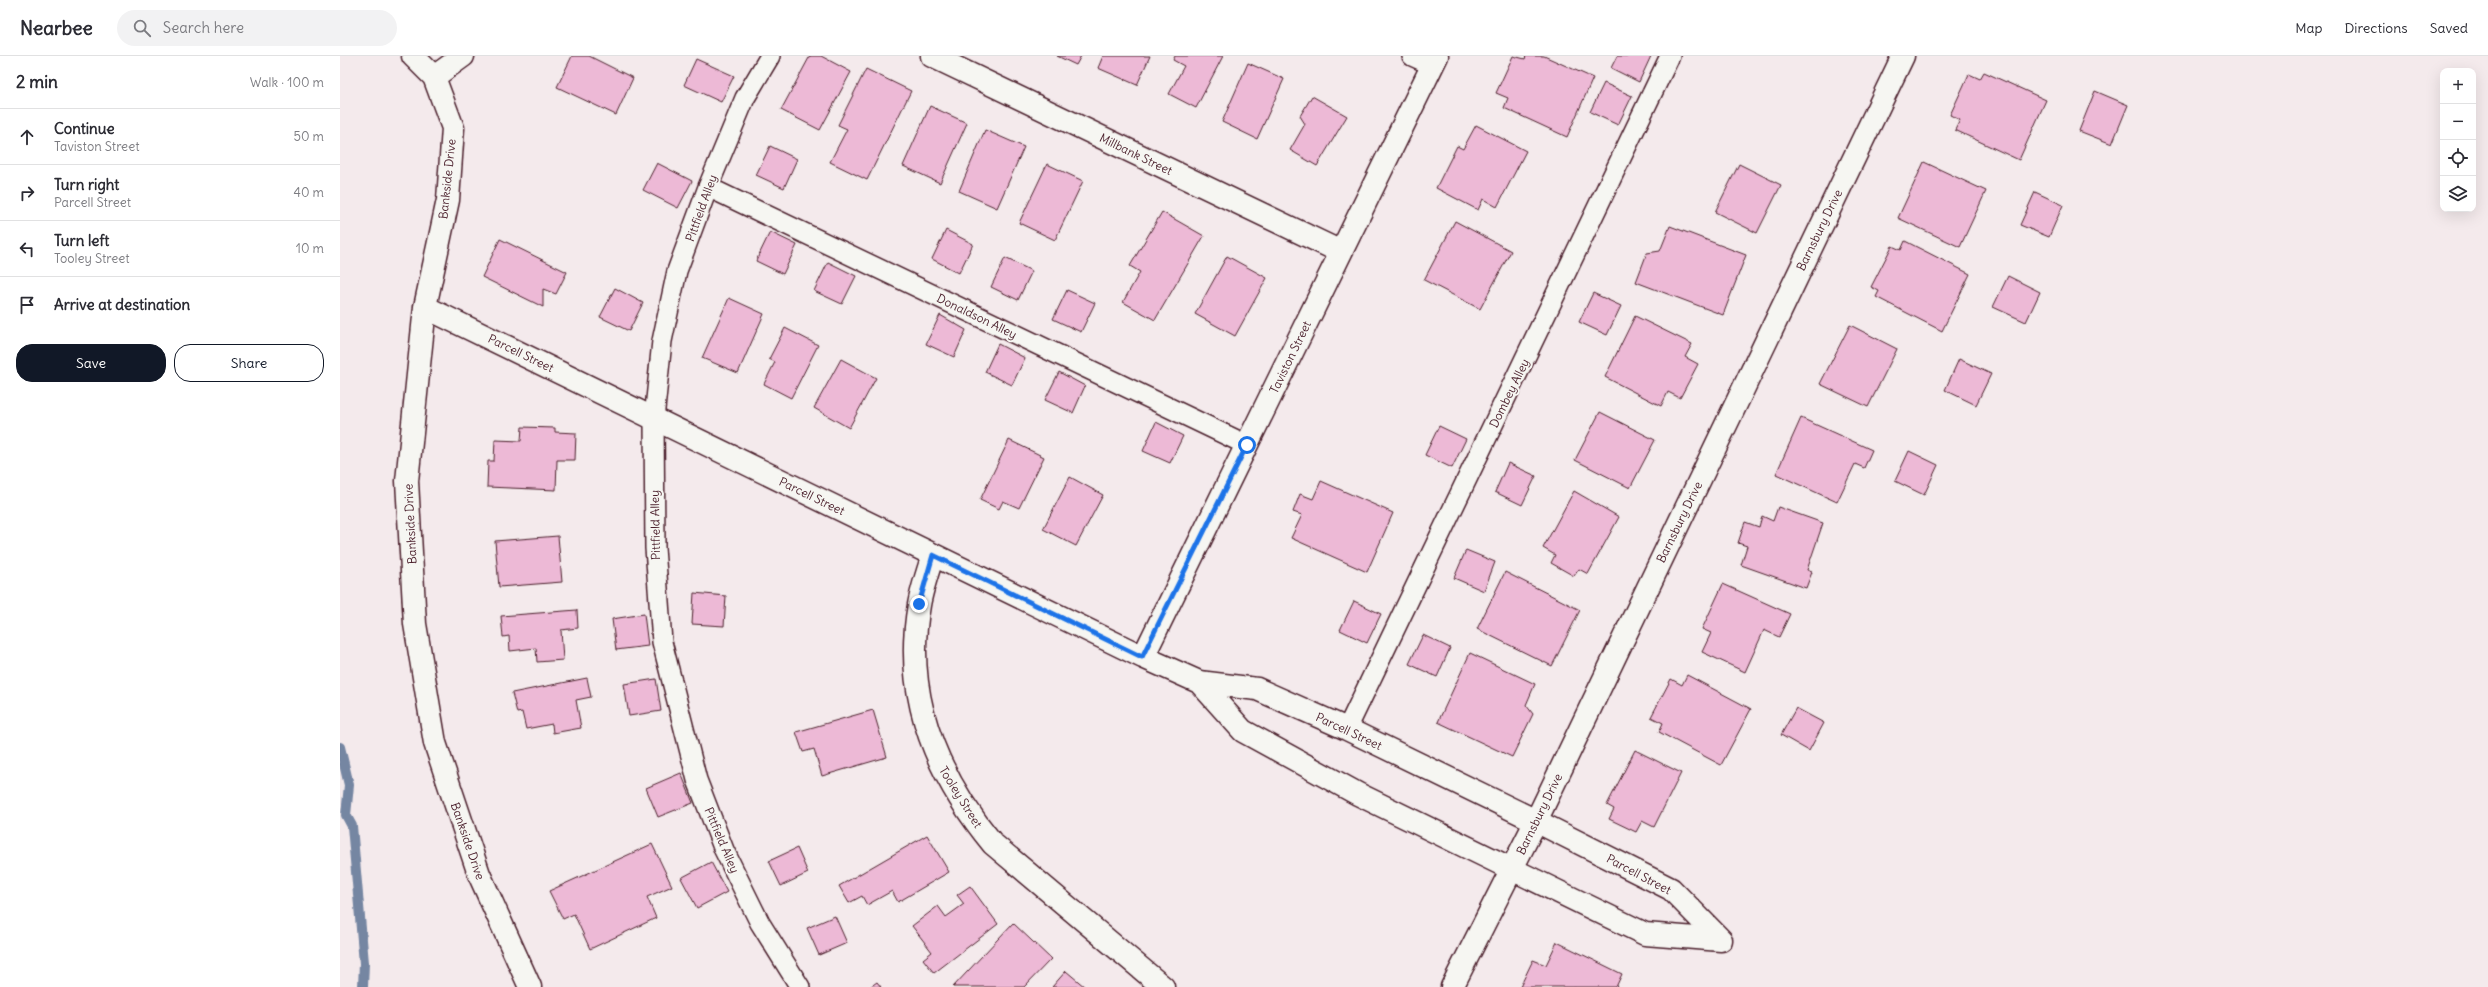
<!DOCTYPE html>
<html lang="en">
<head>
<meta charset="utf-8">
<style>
	body { margin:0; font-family:Delius,sans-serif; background:#f2f2f3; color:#2b2b33 }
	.controls { position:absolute; right:12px; top:12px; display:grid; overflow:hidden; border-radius:8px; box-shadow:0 4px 16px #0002 }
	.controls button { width:36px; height:36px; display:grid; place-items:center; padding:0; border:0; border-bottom:1px solid #e1e1e2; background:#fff; color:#2b2b33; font:20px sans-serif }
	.stop { position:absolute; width:12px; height:12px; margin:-9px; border:3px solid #1a73e8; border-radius:50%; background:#fff }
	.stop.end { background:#1a73e8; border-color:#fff; box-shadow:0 1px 4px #0008 }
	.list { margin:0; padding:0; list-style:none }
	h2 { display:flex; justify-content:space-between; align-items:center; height:52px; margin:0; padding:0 16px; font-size:17px }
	h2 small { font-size:13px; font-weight:400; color:#7c7c81 }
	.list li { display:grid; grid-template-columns:26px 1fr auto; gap:12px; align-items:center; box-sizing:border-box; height:56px; padding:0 16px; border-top:1px solid #e1e1e2 }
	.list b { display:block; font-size:15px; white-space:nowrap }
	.list p { margin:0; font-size:13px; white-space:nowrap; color:#7c7c81 }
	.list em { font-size:13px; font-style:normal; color:#7c7c81 }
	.actions { display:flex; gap:8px; padding:12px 16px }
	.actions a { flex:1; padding:9px 0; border:1px solid #111827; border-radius:16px; text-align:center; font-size:14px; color:#111827 }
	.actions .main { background:#111827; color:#fff }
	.icon { flex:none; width:22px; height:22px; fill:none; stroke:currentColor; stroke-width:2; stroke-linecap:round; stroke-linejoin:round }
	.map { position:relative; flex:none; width:2148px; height:931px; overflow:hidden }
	header { display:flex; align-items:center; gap:24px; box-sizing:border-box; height:56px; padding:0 20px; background:#fff; border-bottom:1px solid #e1e1e2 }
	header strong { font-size:19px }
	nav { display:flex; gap:22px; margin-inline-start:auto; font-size:14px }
	.search { width:280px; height:36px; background:#f2f2f3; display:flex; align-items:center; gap:10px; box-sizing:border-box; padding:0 14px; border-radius:22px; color:#7c7c81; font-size:15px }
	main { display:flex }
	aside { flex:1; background:#fff }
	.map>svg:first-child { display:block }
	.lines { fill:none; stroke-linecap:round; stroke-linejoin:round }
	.stream { stroke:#7586a2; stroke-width:10 }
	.building { fill:#edb9d6; stroke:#4a1f2b }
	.lane-casing { stroke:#4a1f2b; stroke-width:22 }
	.street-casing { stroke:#4a1f2b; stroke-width:25 }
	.lane { stroke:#f6f6f2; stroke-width:19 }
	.street { stroke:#f6f6f2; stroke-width:22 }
	.route { stroke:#1a73e8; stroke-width:5 }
	.labels { text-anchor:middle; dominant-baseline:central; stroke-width:4; stroke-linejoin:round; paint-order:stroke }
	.street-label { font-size:12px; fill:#4a1f2b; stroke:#f6f6f2 }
</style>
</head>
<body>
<header>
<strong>Nearbee</strong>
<div class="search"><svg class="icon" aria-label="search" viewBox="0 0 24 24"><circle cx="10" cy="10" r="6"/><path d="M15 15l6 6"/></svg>Search here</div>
<nav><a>Map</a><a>Directions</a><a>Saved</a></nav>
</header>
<main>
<aside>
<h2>2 min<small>Walk · 100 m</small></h2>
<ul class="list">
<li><svg class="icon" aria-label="ahead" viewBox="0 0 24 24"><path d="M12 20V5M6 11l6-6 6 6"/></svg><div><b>Continue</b><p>Taviston Street</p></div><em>50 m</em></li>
<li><svg class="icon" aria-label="right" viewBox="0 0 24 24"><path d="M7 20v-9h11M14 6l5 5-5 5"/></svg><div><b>Turn right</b><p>Parcell Street</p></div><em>40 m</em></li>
<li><svg class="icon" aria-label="left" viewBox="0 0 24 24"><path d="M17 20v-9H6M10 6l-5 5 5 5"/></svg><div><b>Turn left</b><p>Tooley Street</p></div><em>10 m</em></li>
<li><svg class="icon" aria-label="arrive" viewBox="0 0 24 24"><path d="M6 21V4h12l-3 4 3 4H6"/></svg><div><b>Arrive at destination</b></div></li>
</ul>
<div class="actions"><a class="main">Save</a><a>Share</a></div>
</aside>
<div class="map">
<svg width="2148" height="931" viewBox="0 0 2148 931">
	<rect width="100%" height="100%" fill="#f4eaec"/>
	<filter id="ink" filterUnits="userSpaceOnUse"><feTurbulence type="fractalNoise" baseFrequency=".025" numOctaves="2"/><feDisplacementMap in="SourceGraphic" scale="8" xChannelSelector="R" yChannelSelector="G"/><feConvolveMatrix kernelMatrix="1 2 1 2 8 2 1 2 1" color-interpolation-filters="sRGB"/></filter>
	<g filter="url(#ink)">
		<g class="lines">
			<path class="stream" d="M 0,691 L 9,729 L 6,759 L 12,770 L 24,907 L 23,931"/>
		</g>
		<path class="building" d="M 232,0 L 249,0 L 293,22 L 276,59 L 217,31 Z
			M 470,0 L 481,0 L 511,16 L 480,74 L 441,54 Z
			M 717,0 L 741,0 L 736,9 Z
			M 763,0 L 810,0 L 797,29 L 758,12 Z
			M 835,0 L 883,0 L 856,52 L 829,38 L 844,10 L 833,4 Z
			M 1173,0 L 1185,3 L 1186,0 L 1204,0 L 1253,22 L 1227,81 L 1164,52 L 1168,42 L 1156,37 Z
			M 1277,0 L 1311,0 L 1299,26 L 1271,12 Z
			M 356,3 L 394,20 L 381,46 L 344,29 Z
			M 908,7 L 944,23 L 917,83 L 882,66 Z
			M 526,13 L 571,35 L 527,124 L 490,106 L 507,73 L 498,69 Z
			M 1644,16 L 1706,44 L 1679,104 L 1615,74 L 1620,64 L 1610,59 L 1629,18 L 1640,23 Z
			M 1264,27 L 1292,40 L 1278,69 L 1250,56 Z
			M 1755,35 L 1788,49 L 1772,88 L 1739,75 Z
			M 972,40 L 1007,60 L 977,110 L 950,94 L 965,68 L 960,60 Z
			M 590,50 L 627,67 L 600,127 L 563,110 Z
			M 1136,69 L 1186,95 L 1157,151 L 1143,143 L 1138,154 L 1096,132 L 1117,90 L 1123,93 Z
			M 645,74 L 684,91 L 657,152 L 619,135 Z
			M 430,90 L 457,103 L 444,132 L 416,119 Z
			M 1584,106 L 1646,135 L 1620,191 L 1558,162 Z
			M 317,107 L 352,125 L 338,152 L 303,134 Z
			M 707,108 L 743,125 L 715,184 L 679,167 Z
			M 1399,108 L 1441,129 L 1417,177 L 1375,156 Z
			M 1695,136 L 1723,149 L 1709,181 L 1680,169 Z
			M 822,156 L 864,180 L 815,264 L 783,246 L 800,216 L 790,210 Z
			M 1115,165 L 1171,195 L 1140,253 L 1084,224 Z
			M 1330,170 L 1406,199 L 1383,259 L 1296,226 L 1307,197 L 1320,195 Z
			M 606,174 L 633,188 L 619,217 L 592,203 Z
			M 430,176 L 457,189 L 443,218 L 416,205 Z
			M 160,183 L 227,216 L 216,238 L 203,233 L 203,251 L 142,221 Z
			M 1565,185 L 1630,218 L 1602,275 L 1536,241 L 1539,235 L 1531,231 L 1552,190 L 1561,194 Z
			M 887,200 L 927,222 L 895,280 L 855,258 Z
			M 665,202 L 692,215 L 678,244 L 651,231 Z
			M 488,206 L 516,220 L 502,248 L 474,235 Z
			M 1668,220 L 1700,236 L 1686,266 L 1653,251 Z
			M 275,232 L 303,247 L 289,275 L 260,261 Z
			M 727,234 L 755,247 L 741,276 L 713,263 Z
			M 1253,237 L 1281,250 L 1267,279 L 1239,266 Z
			M 389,242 L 424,258 L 398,317 L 362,302 Z
			M 600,259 L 626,274 L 614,301 L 586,288 Z
			M 1295,260 L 1352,288 L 1345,301 L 1358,308 L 1340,342 L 1328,336 L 1321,350 L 1265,321 Z
			M 1510,269 L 1557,293 L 1528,351 L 1480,328 Z
			M 445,272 L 478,289 L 451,342 L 424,328 L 435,306 L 429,303 Z
			M 658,288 L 685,302 L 672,329 L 645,316 Z
			M 501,303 L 536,322 L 509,372 L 474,352 Z
			M 1619,303 L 1651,318 L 1636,349 L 1605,334 Z
			M 719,316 L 745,330 L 733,357 L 705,344 Z
			M 1260,356 L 1315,384 L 1290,432 L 1235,404 Z
			M 1461,362 L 1532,394 L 1524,412 L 1515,408 L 1497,446 L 1436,418 Z
			M 816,366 L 843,380 L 830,407 L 803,395 Z
			M 1099,370 L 1126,383 L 1112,412 L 1085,399 Z
			M 182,371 L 215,372 L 215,376 L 236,377 L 235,404 L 217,404 L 216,434 L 147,431 L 148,405 L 154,405 L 155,384 L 181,385 Z
			M 669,384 L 704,401 L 679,452 L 663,445 L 659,453 L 640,444 Z
			M 1569,395 L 1598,409 L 1584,439 L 1555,425 Z
			M 1168,407 L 1196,420 L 1182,449 L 1155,436 Z
			M 730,421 L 763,439 L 736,490 L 703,473 Z
			M 981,425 L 1053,457 L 1027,516 L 951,482 L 962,459 L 953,456 L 960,438 L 973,443 Z
			M 1234,435 L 1279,461 L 1248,518 L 1239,513 L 1234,520 L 1211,507 L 1215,499 L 1203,492 Z
			M 1438,451 L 1483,467 L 1467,514 L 1472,516 L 1466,532 L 1401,509 L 1407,490 L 1398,487 L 1405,466 L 1419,471 L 1422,460 L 1433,465 Z
			M 218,480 L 222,526 L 159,531 L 155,485 Z
			M 1126,494 L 1155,506 L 1144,535 L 1114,522 Z
			M 1165,516 L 1240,554 L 1212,610 L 1137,573 Z
			M 1383,528 L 1450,558 L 1439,581 L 1424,574 L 1405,616 L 1362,596 L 1371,577 L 1362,573 Z
			M 354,537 L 386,540 L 384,570 L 352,568 Z
			M 1014,545 L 1041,558 L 1027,587 L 1000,574 Z
			M 237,554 L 238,572 L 221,574 L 223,604 L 197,606 L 196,592 L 170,595 L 169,580 L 163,581 L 161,560 Z
			M 304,558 L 308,590 L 276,594 L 272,563 Z
			M 1083,579 L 1110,592 L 1097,621 L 1069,608 Z
			M 1130,597 L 1195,628 L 1186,649 L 1193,658 L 1172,701 L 1098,666 Z
			M 1347,619 L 1411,653 L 1381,709 L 1319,676 L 1323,667 L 1311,661 L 1331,623 L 1342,629 Z
			M 247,622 L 251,641 L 236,644 L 241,672 L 213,677 L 212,668 L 186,673 L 182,656 L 177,657 L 172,637 Z
			M 316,623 L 321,655 L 289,660 L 284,628 Z
			M 1456,652 L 1484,667 L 1469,695 L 1441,679 Z
			M 533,654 L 547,701 L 482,720 L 474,693 L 463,696 L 456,676 Z
			M 1295,694 L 1341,717 L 1314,771 L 1302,765 L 1296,776 L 1269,763 L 1274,753 L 1267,749 Z
			M 341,717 L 353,747 L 318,761 L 306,732 Z
			M 587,779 L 609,816 L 558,846 L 552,835 L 527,849 L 522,840 L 509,847 L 499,830 Z
			M 312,788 L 332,830 L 307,841 L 316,862 L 250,893 L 234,858 L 223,863 L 209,835 Z
			M 457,792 L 468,817 L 441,830 L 429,805 Z
			M 371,806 L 387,836 L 357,852 L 341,822 Z
			M 630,830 L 658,868 L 594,917 L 583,903 L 592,896 L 572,870 L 598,850 L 606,861 L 624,848 L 617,839 Z
			M 495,860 L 507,887 L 479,899 L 467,872 Z
			M 673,867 L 711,903 L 684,931 L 613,931 Z
			M 1217,886 L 1282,918 L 1276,931 L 1180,931 L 1193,904 L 1206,909 Z
			M 726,915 L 745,931 L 712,931 Z
			M 537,926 L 541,931 L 530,931 Z"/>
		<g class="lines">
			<defs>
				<path id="lane" d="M 430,0 L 405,42 L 368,131 L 337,215 L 322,285 L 314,363 L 315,492 L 322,586 L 357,724 L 384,794 L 420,867 L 460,931
					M 1072,0 L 1092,9
					M 368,131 L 907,389
					M 1007,673 L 1330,0"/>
				<path id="street" d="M 73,0 L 94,21 L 113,72 L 108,144 L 85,251 L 67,425 L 75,568 L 95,687 L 139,818 L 190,931
					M 592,0 L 1001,196
					M 94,21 L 123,0
					M 85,251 L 803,601 L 859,626
					M 593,499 C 588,515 582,532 579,549 C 563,639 596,719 653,788 L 823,931
					M 803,601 L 1097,0
					M 859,626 L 917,633 L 1007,673 L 1196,765 L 1331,833 L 1381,884 L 1305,878 L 1018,738 L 903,675 Z
					M 1112,931 L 1196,765 L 1563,0"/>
			</defs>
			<use href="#lane" class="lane-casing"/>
			<use href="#street" class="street-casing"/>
			<use href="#lane" class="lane"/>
			<use href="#street" class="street"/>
		</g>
	</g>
	<g class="lines" filter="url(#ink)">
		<path class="route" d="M 579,548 L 593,499 L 802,601 L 907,389"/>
	</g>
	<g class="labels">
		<g class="street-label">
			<text transform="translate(796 98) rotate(26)">Millbank Street</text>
			<text transform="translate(107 123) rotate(-84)">Bankside Drive</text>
			<text transform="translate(361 152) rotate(-70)">Pittfield Alley</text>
			<text transform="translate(1479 174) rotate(-64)">Barnsbury Drive</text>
			<text transform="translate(637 260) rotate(26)">Donaldson Alley</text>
			<text transform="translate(181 297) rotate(26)">Parcell Street</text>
			<text transform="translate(950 301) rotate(-64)">Taviston Street</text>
			<text transform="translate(1169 337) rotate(-64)">Dombey Alley</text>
			<text transform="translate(472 440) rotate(26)">Parcell Street</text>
			<text transform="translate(1339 466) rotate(-64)">Barnsbury Drive</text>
			<text transform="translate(70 468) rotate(-93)">Bankside Drive</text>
			<text transform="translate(315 469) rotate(-91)">Pittfield Alley</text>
			<text transform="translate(1009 675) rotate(25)">Parcell Street</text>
			<text transform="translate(621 741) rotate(58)">Tooley Street</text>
			<text transform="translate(1199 758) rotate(-64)">Barnsbury Drive</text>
			<text transform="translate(382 784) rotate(67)">Pittfield Alley</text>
			<text transform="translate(128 785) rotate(71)">Bankside Drive</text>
			<text transform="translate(1299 818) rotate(28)">Parcell Street</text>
		</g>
	</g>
</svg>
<div class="controls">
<button>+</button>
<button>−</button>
<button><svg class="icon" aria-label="locate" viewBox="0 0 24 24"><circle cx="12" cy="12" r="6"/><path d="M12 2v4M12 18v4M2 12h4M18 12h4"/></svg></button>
<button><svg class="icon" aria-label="layers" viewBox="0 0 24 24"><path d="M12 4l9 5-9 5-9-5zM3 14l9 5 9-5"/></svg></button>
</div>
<div class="stop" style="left:907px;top:389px"></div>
<div class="stop end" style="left:579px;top:548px"></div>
</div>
</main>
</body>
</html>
